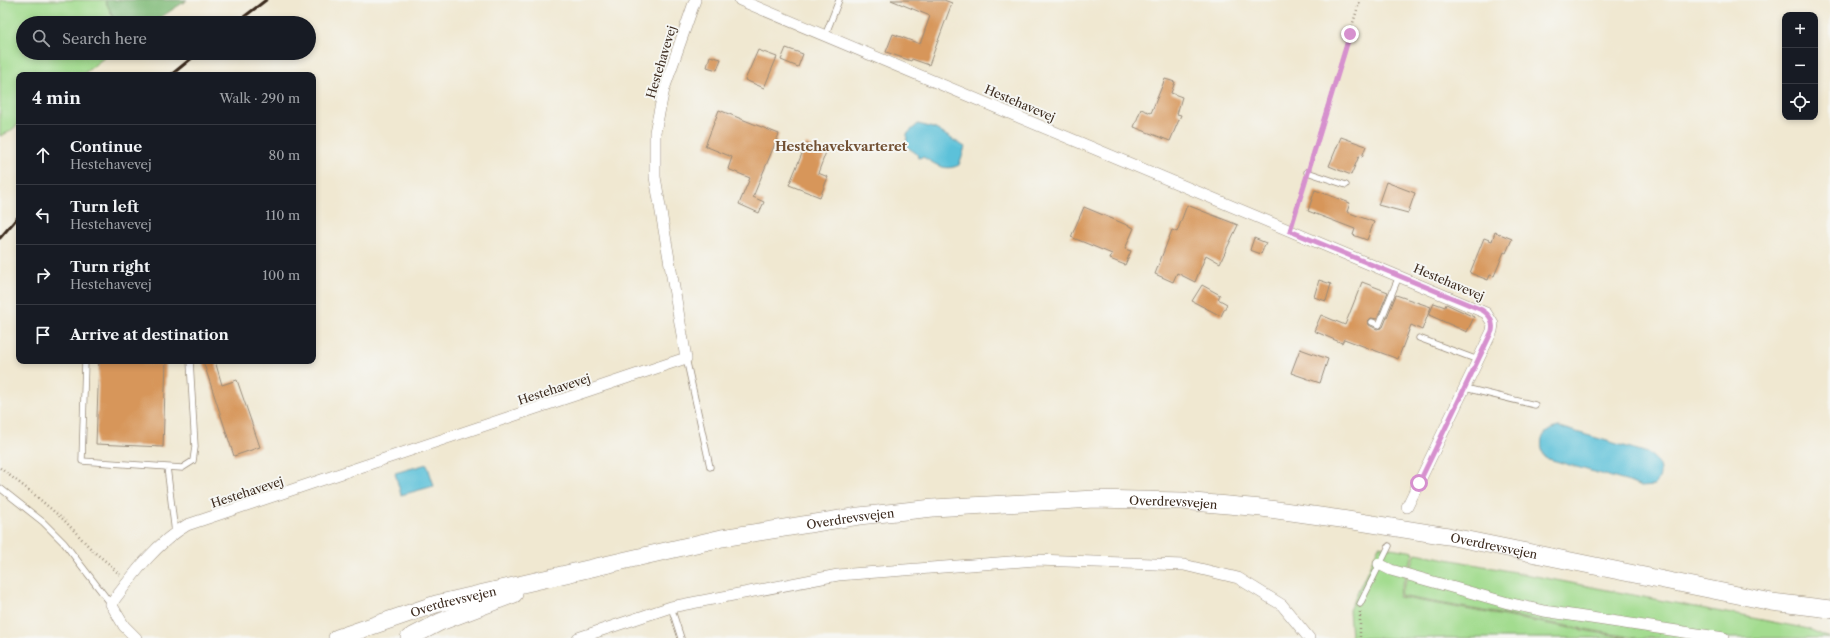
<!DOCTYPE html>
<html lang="en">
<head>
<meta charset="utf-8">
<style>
	body { margin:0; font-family:"Libre Caslon Text",serif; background:#20242c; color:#f1f3f6 }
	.controls { position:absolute; right:12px; top:12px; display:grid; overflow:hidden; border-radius:8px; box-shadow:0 2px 6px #0003 }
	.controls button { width:36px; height:36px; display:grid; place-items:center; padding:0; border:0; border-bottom:1px solid #363941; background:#171b24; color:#f1f3f6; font:20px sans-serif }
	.stop { position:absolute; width:12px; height:12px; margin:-9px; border:3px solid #d690ce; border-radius:50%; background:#fff }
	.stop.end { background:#d690ce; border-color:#fff; box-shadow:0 1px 4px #0008 }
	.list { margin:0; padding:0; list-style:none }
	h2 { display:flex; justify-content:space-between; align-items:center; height:52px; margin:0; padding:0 16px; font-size:17px }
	h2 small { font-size:13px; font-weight:400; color:#9ea1a6 }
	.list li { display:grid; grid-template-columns:26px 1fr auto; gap:12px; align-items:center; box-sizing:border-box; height:60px; padding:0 16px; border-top:1px solid #363941 }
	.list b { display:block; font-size:15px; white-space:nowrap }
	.list p { margin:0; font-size:13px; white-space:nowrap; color:#9ea1a6 }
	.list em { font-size:13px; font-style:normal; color:#9ea1a6 }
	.icon { flex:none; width:22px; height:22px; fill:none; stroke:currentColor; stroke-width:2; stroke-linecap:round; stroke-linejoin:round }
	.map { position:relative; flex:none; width:1830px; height:638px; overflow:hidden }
	.search { position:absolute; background:#171b24; box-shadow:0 2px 6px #0003; left:16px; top:16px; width:300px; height:44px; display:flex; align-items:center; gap:10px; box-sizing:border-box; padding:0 14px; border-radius:22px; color:#9ea1a6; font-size:15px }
	.panel { position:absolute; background:#171b24; box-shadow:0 2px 6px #0003; left:16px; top:72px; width:300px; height:292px; border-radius:8px }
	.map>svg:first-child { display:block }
	.green { fill:#a3dc8f; stroke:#6f8356 }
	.forest { fill:#82bc7a; stroke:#5e734c }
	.water { fill:#5bc1d9; stroke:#4b767c }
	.building { fill:#d7965a }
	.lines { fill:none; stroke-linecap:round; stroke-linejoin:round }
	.lane-casing { stroke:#968978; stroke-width:7 }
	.street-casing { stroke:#968978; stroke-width:12 }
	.primary-casing { stroke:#968978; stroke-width:18 }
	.path { stroke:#968978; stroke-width:2.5; stroke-dasharray:1 3; stroke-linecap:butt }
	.lane { stroke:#fff; stroke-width:5.5 }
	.street { stroke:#fff; stroke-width:11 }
	.primary { stroke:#fff; stroke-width:17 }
	.rail { stroke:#3b2a1e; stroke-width:3 }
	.route { stroke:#d690ce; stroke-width:5 }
	.labels { text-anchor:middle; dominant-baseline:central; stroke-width:4; stroke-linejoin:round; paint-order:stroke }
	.street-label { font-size:12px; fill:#3b2a1e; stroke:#f6f6f2 }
	.neighbourhood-label { font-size:13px; font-weight:bold; fill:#725033; stroke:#f6f6f2 }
</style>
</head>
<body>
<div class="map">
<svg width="1830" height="638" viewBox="0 0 1830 638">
	<rect width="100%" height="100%" fill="#f6f6f2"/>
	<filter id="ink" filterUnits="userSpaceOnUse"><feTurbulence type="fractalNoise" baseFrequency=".025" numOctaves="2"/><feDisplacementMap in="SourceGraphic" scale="8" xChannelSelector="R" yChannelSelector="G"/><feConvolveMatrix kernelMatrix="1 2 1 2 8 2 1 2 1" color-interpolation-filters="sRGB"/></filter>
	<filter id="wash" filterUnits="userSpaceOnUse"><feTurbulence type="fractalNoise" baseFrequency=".012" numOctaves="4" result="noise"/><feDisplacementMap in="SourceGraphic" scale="16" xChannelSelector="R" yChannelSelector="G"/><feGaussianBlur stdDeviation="0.9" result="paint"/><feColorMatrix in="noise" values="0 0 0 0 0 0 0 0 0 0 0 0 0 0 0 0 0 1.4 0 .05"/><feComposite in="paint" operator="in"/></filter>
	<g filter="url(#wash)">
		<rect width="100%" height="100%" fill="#f0e8d1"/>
		<path class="green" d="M 0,0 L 105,0 L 116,23 L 23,23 L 23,53 L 110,53 L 82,75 L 19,75 L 19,124 L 9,132 L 0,136 Z
			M 1379,546 L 1414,552 L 1398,597 L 1627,638 L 1351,638 L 1349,610 Z
			M 1416,553 L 1809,629 L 1829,638 L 1635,638 L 1400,596 Z"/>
		<path class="forest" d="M 105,0 L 187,0 L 152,23 L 116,23 Z"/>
		<path class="water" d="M 918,124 L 934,128 L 965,147 L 959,165 C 945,172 935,164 923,157 L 918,158 L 917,154 L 906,146 L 907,134 Z
			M 1559,427 L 1648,453 C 1660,461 1665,474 1654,486 L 1641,487 L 1629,482 L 1545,458 C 1538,442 1541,430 1559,427 Z
			M 427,464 L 434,486 L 401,495 L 395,473 Z"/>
		<g id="blocks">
			<path class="building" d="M 891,0 L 944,0 L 952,3 L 929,65 L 912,59 L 911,61 L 886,52 L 893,34 L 920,44 L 930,16 Z
				M 786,48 L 803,54 L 798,67 L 781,60 Z
				M 758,50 L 777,57 L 764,88 L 745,80 Z
				M 710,56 L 721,59 L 717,70 L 707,67 Z
				M 1165,79 L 1175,82 L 1171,93 L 1182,97 L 1177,114 L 1181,115 L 1170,141 L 1134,127 L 1141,109 L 1151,113 Z
				M 719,110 L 779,134 L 753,197 L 764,202 L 759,213 L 739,204 L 750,178 L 728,169 L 732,157 L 705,146 Z
				M 1341,137 L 1366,146 L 1362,157 L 1359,156 L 1351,175 L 1329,166 Z
				M 806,144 L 826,152 L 818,173 L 828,177 L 820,197 L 789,185 Z
				M 1386,182 L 1415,193 L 1408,213 L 1378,205 Z
				M 1315,190 L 1350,203 L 1347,212 L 1374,222 L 1367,240 L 1353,235 L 1355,229 L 1308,211 Z
				M 1187,205 L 1238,225 L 1220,263 L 1206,255 L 1195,282 L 1177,273 L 1173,282 L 1155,274 L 1172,230 L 1177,232 Z
				M 1084,207 L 1134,228 L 1125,249 L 1131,251 L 1125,265 L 1110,259 L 1112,254 L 1071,237 Z
				M 1495,232 L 1512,239 L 1506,253 L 1504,252 L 1494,276 L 1490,275 L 1488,280 L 1470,273 L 1484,238 L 1492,241 Z
				M 1254,238 L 1266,243 L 1261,254 L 1250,250 Z
				M 1319,280 L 1331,284 L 1326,301 L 1314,297 Z
				M 1362,282 L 1388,292 L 1377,319 L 1371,318 L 1368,321 L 1369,325 L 1377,329 L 1383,327 L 1396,295 L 1431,307 L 1422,330 L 1411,325 L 1398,359 L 1344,339 L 1342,343 L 1314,331 L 1321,315 L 1345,325 Z
				M 1202,285 L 1220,295 L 1218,299 L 1227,304 L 1221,316 L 1192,301 Z
				M 1434,303 L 1445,307 L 1446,304 L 1474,317 L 1467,332 L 1429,315 Z
				M 1300,349 L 1328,359 L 1320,383 L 1291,373 Z
				M 99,361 L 166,361 L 163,447 L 96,444 Z
				M 203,361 L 215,361 L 222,385 L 237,380 L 260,447 L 234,456 Z"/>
		</g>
	</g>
	<g filter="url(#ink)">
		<use href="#blocks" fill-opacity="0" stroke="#968978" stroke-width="1"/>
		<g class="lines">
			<defs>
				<path id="lane" d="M 825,36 L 839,0
					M 1307,172 L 1346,185
					M 1372,322 L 1379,325 L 1399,276
					M 1419,338 L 1478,360
					M 686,358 L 710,467
					M 85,361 L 82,461 L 182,468 L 193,461 L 195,447 L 190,361
					M 1465,388 L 1535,405
					M 167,467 L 175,533
					M 0,488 L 43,522 L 64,543 L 111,604
					M 1360,604 L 1389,546
					M 671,607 L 681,638"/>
				<path id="street" d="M 740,0 L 1486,313 L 1493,324 L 1492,331 L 1407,507
					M 1379,564 L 1391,570 L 1508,603 L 1544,611 L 1724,638
					M 136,638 L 124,626 L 111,604 C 133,575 155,544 187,525 L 686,358 L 655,177 L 655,132 L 664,89 L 695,0
					M 578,638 L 671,607 L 838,575 L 1036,560 L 1184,565 L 1238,578 L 1282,605 L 1309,638"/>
				<g id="primary">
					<path id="s1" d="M 337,638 L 436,604 L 722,538 L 859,516 L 933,508 L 1094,499 L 1182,501 L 1262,508 L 1341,519 L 1448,536 L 1772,602 L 1830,609"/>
					<path d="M 409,638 L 440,622 L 514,594"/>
				</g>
			</defs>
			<use href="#lane" class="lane-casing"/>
			<use href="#street" class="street-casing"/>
			<use href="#primary" class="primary-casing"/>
			<path class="path" d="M 1310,164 L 1360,0
				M 1293,219 L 1305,180
				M 0,468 L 30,491 L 64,520 L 94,552 L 108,563 L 120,575
				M 1360,612 L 1360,638"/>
			<use href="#lane" class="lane"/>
			<use href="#street" class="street"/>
			<use href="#primary" class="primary"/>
			<path class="rail" d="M 236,23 L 266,0
				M 171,75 L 198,53
				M 0,238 L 19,216"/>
		</g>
	</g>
	<g class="lines" filter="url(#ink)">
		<path class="route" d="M 1350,34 L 1290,231 L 1482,310 C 1490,315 1494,321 1492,331 L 1419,483"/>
	</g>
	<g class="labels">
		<g class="street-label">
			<text transform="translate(661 62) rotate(-73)">Hestehavevej</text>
			<text transform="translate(1020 103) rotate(23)">Hestehavevej</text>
			<text transform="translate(1449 282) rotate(23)">Hestehavevej</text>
			<text transform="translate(554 389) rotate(-18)">Hestehavevej</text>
			<text transform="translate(247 492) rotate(-18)">Hestehavevej</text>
			<text stroke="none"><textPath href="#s1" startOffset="852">Overdrevsvejen</textPath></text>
			<text stroke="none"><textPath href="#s1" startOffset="528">Overdrevsvejen</textPath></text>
			<text stroke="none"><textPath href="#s1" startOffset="1176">Overdrevsvejen</textPath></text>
			<text stroke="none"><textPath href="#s1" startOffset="122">Overdrevsvejen</textPath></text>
		</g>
		<g class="neighbourhood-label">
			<text x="841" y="146">Hestehavekvarteret</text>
		</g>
	</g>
</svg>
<div class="controls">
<button>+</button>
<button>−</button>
<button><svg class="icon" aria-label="locate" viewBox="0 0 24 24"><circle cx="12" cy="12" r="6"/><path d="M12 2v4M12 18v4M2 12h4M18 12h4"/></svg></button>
</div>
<div class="stop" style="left:1419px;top:483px"></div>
<div class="stop end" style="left:1350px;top:34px"></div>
<div class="search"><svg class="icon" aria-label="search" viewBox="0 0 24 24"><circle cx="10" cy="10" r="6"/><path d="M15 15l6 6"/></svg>Search here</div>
<section class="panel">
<h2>4 min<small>Walk · 290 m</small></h2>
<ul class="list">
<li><svg class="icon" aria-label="ahead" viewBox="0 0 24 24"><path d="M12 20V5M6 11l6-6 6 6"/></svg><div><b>Continue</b><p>Hestehavevej</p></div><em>80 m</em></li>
<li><svg class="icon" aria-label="left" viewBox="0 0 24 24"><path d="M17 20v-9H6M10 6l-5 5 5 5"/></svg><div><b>Turn left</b><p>Hestehavevej</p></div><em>110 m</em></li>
<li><svg class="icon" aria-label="right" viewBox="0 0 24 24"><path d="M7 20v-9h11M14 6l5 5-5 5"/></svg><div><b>Turn right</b><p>Hestehavevej</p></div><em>100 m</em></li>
<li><svg class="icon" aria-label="arrive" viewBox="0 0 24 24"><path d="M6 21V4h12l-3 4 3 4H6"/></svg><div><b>Arrive at destination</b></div></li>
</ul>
</section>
</div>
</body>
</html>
